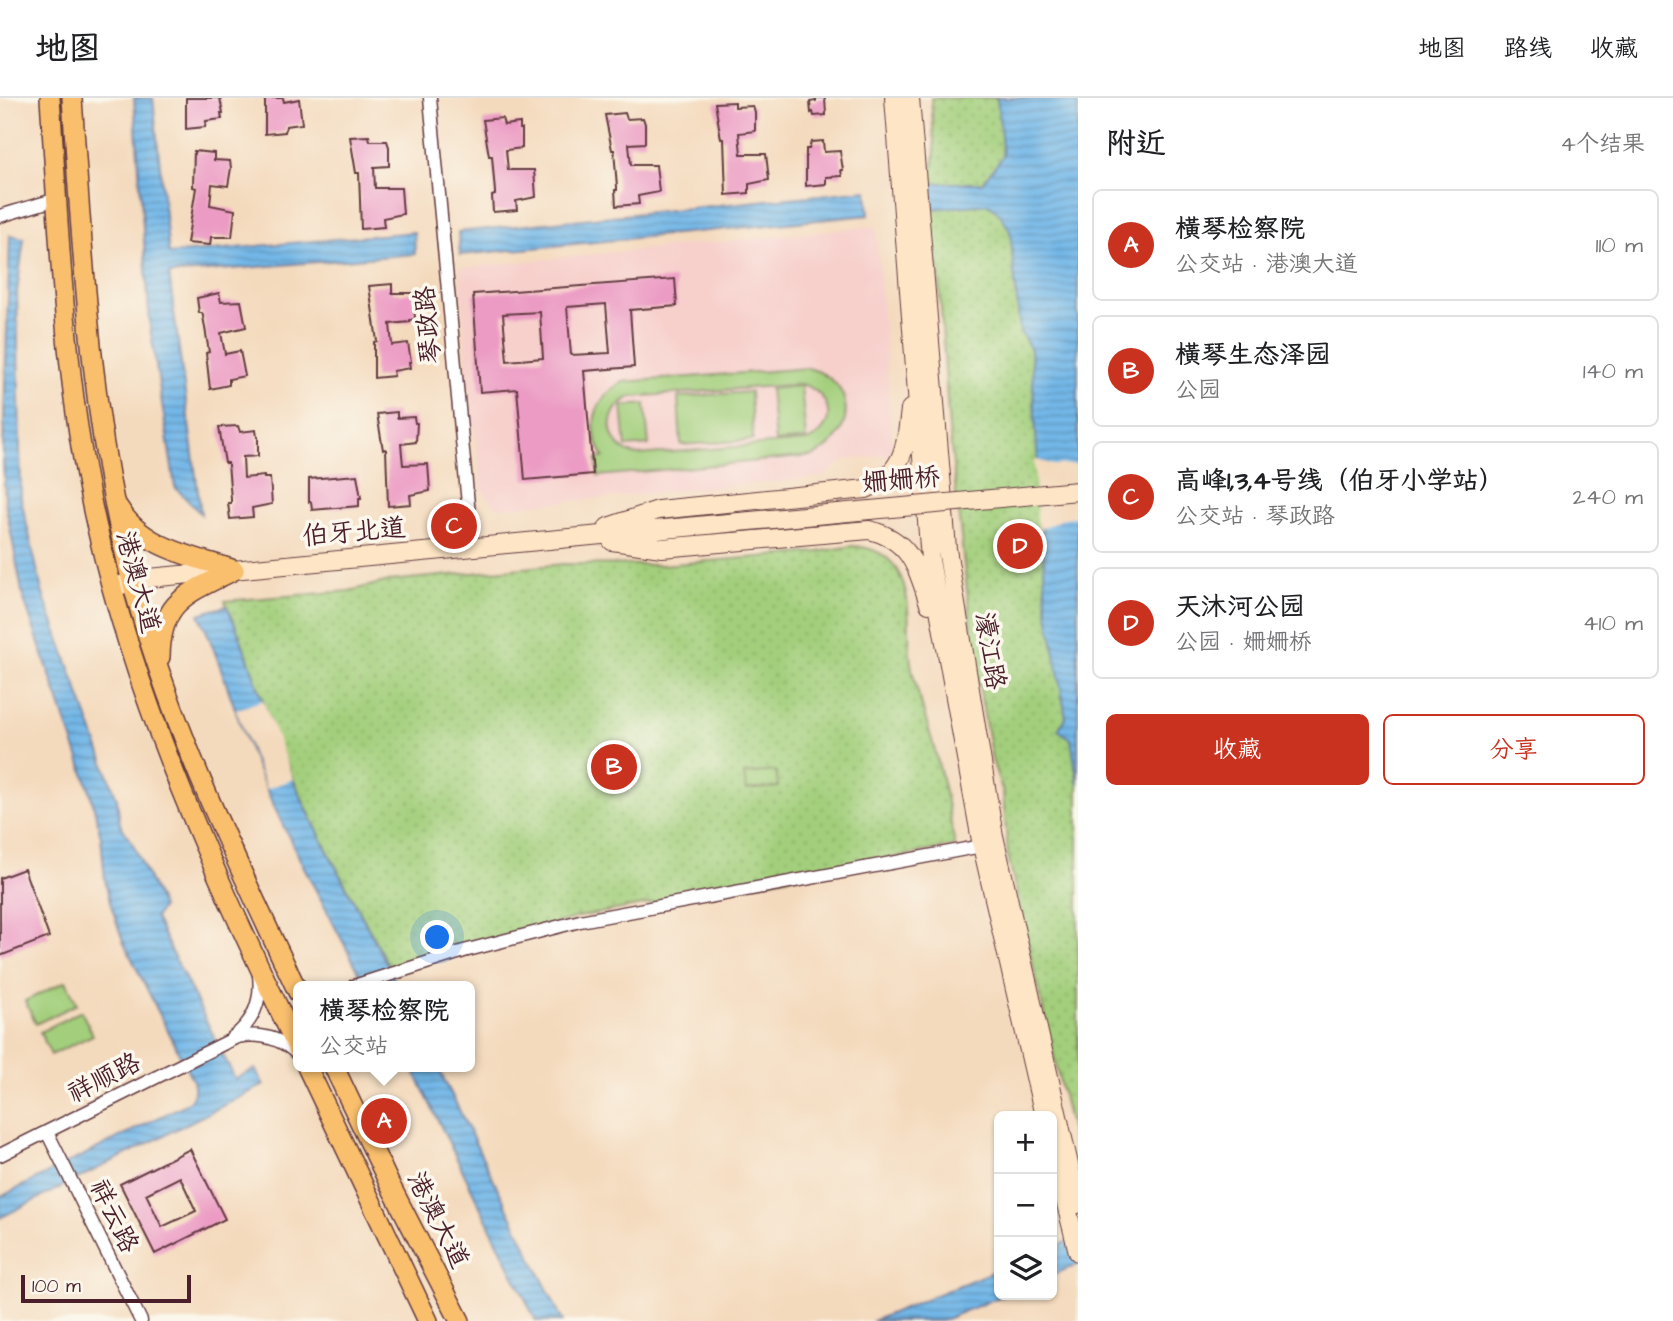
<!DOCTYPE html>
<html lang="zh">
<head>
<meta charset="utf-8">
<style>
	body { margin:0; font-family:"Architects Daughter","LXGW WenKai TC",sans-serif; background:#f2f2f2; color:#202124 }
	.controls { position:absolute; right:21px; bottom:21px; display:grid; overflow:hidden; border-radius:10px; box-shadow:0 2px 5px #0004 }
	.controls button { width:63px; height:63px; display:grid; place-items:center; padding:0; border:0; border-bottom:2px solid #e0e0e0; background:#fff; color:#202124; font:35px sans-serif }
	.scale { position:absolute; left:21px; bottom:18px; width:170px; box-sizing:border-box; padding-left:7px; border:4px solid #4a1f2b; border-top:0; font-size:19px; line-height:24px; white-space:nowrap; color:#4a1f2b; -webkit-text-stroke:5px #fbf7ec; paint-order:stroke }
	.you { position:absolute; left:438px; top:840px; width:24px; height:24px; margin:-18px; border:5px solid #fff; border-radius:50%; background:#1a73e8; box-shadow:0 0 0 10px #1a73e833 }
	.badge { display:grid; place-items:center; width:46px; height:46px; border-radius:50%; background:#c8321e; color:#fff; font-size:23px; font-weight:700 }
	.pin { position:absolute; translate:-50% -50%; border:4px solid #fff; box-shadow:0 2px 7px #0006 }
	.popup { position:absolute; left:293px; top:883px; width:182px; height:91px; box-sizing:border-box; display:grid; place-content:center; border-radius:10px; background:#fff; filter:drop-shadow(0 2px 5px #0005); font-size:23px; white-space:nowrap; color:#757577 }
	.popup b { font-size:26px; color:#202124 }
	.popup::after { content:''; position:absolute; left:50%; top:100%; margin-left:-14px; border:14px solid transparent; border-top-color:#fff }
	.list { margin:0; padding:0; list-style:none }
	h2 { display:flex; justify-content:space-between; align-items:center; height:91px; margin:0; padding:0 28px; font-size:30px }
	h2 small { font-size:23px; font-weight:400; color:#757577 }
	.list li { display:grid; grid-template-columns:46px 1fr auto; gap:21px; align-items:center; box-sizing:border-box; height:112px; margin:0 14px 14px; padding:0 14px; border:2px solid #e0e0e0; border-radius:10px }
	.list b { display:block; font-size:26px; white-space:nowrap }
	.list p { margin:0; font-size:23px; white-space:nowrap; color:#757577 }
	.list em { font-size:23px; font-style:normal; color:#757577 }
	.actions { display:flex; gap:14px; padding:21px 28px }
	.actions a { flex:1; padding:16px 0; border:2px solid #c8321e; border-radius:10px; text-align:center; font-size:24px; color:#c8321e }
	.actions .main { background:#c8321e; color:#fff }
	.icon { flex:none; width:38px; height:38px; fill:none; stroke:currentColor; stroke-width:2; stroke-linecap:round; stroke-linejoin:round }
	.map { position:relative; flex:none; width:1078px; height:1223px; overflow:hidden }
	header { display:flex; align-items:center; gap:42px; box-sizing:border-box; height:98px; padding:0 35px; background:#fff; border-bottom:2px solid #e0e0e0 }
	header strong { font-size:33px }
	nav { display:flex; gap:38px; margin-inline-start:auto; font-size:24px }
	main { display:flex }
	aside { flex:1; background:#fff }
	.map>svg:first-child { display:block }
	.built { fill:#f7d0cc }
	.park { fill:url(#park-dots); stroke:#767754; stroke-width:2 }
	.pitch { fill:#a3cf7c; stroke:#767754; stroke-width:2; fill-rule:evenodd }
	.water { fill:url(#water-rules); stroke:#5e6b8a; stroke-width:2 }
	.pier { fill:#f4dabd }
	.building { fill:#ec9cc4; fill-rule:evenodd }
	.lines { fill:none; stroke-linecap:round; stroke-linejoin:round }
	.street-casing { stroke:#643b41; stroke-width:15 }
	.secondary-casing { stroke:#643b41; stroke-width:20 }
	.primary-casing { stroke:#643b41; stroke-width:22 }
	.street { stroke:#fff; stroke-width:12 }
	.secondary { stroke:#fde5c5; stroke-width:18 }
	.primary { stroke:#f9bf6d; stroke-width:19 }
	.secondary-bridge-casing { stroke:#643b41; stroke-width:20; stroke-linecap:butt }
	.secondary-bridge { stroke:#fde5c5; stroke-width:18 }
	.labels { text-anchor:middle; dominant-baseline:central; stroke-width:7; stroke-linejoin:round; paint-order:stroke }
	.street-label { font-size:26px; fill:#4a1f2b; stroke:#fbf7ec }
</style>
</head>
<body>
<header>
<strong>地图</strong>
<nav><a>地图</a><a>路线</a><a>收藏</a></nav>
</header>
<main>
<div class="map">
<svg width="1078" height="1223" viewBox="0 0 1078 1223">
	<defs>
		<pattern id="park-dots" width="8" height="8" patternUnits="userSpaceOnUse" patternTransform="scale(1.75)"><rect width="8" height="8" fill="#a3cf7c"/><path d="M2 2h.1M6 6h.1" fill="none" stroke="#8eb16b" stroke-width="1.8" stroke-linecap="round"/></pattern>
		<pattern id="water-rules" width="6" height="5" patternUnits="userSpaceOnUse" patternTransform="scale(1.75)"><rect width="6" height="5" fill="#72b7e8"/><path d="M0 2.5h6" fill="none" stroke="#6094bc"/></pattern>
	</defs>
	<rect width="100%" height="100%" fill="#fbf7ec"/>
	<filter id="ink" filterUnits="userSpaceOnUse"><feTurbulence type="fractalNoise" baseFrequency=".0143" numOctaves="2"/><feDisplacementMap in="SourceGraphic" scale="14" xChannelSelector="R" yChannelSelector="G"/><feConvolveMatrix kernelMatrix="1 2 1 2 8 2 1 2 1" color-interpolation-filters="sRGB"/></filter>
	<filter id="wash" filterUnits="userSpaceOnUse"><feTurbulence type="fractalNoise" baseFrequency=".00686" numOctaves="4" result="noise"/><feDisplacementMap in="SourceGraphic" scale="28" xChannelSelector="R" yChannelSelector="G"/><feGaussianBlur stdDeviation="1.57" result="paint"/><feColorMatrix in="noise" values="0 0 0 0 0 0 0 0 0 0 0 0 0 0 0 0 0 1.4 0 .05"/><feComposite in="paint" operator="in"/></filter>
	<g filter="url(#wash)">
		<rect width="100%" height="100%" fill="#f4dabd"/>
		<path class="built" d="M 876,128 L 893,356 L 845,362 L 823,379 L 498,410 L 482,393 L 468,283 L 460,170 Z"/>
		<path class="park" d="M 931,0 L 1078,0 L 1078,1063 L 1008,758 L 1003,694 L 992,662 L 975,565 L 949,331 L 938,167 L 934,150 L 931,75 L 935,57 Z
			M 852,448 C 871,449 888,456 897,472 C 915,501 905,539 912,571 C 921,610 935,647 943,685 C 948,706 951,727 955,748 L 579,819 L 390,871 C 354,801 313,731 283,657 C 262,606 248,553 225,503 L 349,493 L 389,483 L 564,466 L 662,467 L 818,454 Z"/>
		<path class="pitch" d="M 808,270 C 858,283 857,338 813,358 L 598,378 L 597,361 L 604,359 C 586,330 593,301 623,284 ZM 801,286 C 833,295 839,330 807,343 L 638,357 C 605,351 601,312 631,299 Z
			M 801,288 L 806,341 L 775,344 L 770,291 Z
			M 750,294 L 753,342 L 681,347 L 678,299 Z
			M 645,306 L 649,347 L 626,349 L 622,308 Z
			M 776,673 L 778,689 L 746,692 L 744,676 Z
			M 66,883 L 77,906 L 36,926 L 25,903 Z
			M 81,913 L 93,937 L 51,957 L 40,934 Z"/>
		<path class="water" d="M 134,0 L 153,0 L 169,156 L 414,134 L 415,156 L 169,176 L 201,416 L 175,389 L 150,229 Z
			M 997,0 L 1078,0 L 1078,687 L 1071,641 L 1058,632 L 1066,620 L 1046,504 L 1031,252 L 1020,233 L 1010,133 L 1000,116 L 989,106 L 933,111 L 931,85 L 982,85 L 1003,58 Z
			M 867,92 L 869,117 L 460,157 L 458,134 Z
			M 10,137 L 24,140 L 17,194 L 21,401 L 42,493 L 117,701 L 120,726 L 133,746 L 162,809 L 155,820 L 235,981 L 255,971 L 264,987 L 0,1120 L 0,1099 L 186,1006 C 194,1000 196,993 193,983 L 123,843 L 110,804 L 105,782 L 101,739 L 90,693 L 23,499 L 5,403 L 3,355 Z
			M 227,508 C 250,557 263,609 283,659 C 316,737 360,812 398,888 L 366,888 C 330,817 289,746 258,672 C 236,621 223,567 199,516 Z
			M 412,969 L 438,969 L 563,1223 L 536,1223 Z
			M 1078,1139 L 1078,1166 L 1052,1177 L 1052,1150 Z
			M 999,1171 L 999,1197 L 1004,1197 L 941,1223 L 872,1223 Z"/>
		<path class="pier" d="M 1034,361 L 1054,367 L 1078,366 L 1078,419 L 1065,420 L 1038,432 Z
			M 263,602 L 293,681 L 266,691 L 236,612 Z"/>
		<g id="blocks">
			<path class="building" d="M 186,0 L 220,0 L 223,15 L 221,15 L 222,21 L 206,23 L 205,29 L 186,31 Z
				M 265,0 L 283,0 L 284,4 L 299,1 L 302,26 L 286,28 L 285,34 L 265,36 Z
				M 816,0 L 825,0 L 826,17 L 814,18 L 813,14 L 811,15 L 810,4 L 816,3 Z
				M 735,4 L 735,9 L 753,8 L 755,14 L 755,33 L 739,35 L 741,56 L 766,56 L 769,82 L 749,86 L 749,95 L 726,97 L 724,41 L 721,41 L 715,5 Z
				M 625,15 L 627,21 L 643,20 L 645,26 L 645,45 L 629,46 L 631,67 L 656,67 L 659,94 L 638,98 L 639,106 L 616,108 L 615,92 L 617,92 L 617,89 L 614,52 L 612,52 L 605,17 Z
				M 502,20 L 504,27 L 520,25 L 520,31 L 522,31 L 522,50 L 506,52 L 508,72 L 534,72 L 536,99 L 516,103 L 517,112 L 493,114 L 492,98 L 495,97 L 495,94 L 492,58 L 489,58 L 483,22 Z
				M 369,38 L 370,43 L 387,43 L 389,49 L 389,68 L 374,69 L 375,90 L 401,90 L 403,116 L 383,120 L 384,129 L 361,131 L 359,75 L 356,75 L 350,39 Z
				M 823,43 L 824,54 L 840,53 L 843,72 L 841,72 L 842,78 L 826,79 L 826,86 L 806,88 L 806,51 L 809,51 L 811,44 Z
				M 194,53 L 214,55 L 214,62 L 230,63 L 231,70 L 228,88 L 212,86 L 210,107 L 235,112 L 232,139 L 211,139 L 210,147 L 187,145 L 196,90 L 193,89 Z
				M 675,181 L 677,208 L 630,212 L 634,269 L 584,273 L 593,376 L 525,382 L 517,291 L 480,294 L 473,196 ZM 606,206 L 610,255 L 571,257 L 567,209 ZM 540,214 L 543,260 L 507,263 L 503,216 Z
				M 392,186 L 392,195 L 413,195 L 415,221 L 410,222 L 410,224 L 390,226 L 392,247 L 408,245 L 411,264 L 409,264 L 410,270 L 393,273 L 394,278 L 374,280 L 374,244 L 377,243 L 369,188 Z
				M 219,195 L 221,204 L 241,203 L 246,229 L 221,235 L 225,256 L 240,253 L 245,278 L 229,281 L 229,287 L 210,291 L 206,255 L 209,254 L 203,218 L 202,215 L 199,215 L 197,200 Z
				M 397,314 L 397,320 L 414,319 L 415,325 L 417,325 L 416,344 L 401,346 L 403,367 L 428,366 L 430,393 L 410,397 L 411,406 L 388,408 L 386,351 L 383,352 L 377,316 Z
				M 238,328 L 240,334 L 256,332 L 257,339 L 258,339 L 258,358 L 243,359 L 244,380 L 264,378 L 264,380 L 270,380 L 272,406 L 252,410 L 253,419 L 230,421 L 228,405 L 231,405 L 231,401 L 228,365 L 225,365 L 219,329 Z
				M 357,377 L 361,400 L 359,400 L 359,408 L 312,412 L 311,404 L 309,404 L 309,381 Z
				M 24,771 L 49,839 L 0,858 L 0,780 Z
				M 190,1051 L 225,1121 L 155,1156 L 120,1086 ZM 180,1079 L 196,1113 L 162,1129 L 146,1096 Z"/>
		</g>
	</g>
	<g filter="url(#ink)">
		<use href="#blocks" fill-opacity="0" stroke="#643b41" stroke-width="2"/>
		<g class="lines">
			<defs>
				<path id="street" d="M 430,0 L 472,449
					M 0,118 L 57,101
					M 354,888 L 464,853 L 580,823 L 982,748
					M 232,940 C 253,925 262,903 259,877
					M 47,1034 L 141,1223
					M 0,1057 L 237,939 C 259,935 279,939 296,955"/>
				<path id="secondary" d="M 894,0 L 930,462 L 982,748 L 1044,1018
					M 910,0 L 947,451 L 994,738 L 1078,1106
					M 608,429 L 658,412 L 866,391 C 904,375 906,348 910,311
					M 612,443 L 662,450 L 869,432 C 911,442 917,470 929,506
					M 121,487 L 149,480 L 728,425
					M 1052,1050 L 1078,1154"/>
				<path id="primary" d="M 50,0 C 60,144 64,289 97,430 C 139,616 217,780 298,951
					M 72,0 C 83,161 90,315 129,472 C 167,621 233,757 298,894
					M 118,409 C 142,450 192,458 234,472
					M 160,559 C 161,501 188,496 234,472
					M 307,969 L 428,1223
					M 334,969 L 389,1085 L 460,1223"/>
			</defs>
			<use href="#street" class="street-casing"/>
			<use href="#secondary" class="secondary-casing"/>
			<use href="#primary" class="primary-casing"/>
			<use href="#street" class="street"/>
			<use href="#secondary" class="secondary"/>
			<use href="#primary" class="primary"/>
			<defs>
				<path id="secondary-bridge" d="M 728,425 L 1078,393"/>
			</defs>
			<use href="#secondary-bridge" class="secondary-bridge-casing"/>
			<use href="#secondary-bridge" class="secondary-bridge"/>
		</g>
	</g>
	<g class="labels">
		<g class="street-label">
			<text transform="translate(428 227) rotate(-95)">琴政路</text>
			<text transform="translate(901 382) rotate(-5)">姗姗桥</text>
			<text transform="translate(354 434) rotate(-5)">伯牙北道</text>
			<text transform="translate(138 484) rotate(75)">港澳大道</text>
			<text transform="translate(990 553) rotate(81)">濠江路</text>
			<text transform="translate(104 980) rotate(-27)">祥顺路</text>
			<text transform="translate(114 1118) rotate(64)">祥云路</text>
			<text transform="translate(438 1122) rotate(63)">港澳大道</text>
		</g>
	</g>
</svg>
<div class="controls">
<button>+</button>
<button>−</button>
<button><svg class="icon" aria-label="layers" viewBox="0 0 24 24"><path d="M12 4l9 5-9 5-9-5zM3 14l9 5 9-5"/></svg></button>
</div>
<div class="scale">100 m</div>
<div class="you"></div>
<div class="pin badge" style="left:384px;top:1023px">A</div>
<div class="popup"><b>横琴检察院</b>公交站</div>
<div class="pin badge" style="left:614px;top:669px">B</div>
<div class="pin badge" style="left:454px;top:428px">C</div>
<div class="pin badge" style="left:1020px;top:448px">D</div>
</div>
<aside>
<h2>附近<small>4个结果</small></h2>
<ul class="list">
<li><span class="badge">A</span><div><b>横琴检察院</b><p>公交站 · 港澳大道</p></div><em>110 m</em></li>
<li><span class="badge">B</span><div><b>横琴生态泽园</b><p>公园</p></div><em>140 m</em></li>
<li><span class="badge">C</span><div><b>高峰1,3,4号线（伯牙小学站）</b><p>公交站 · 琴政路</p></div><em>240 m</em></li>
<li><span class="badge">D</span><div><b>天沐河公园</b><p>公园 · 姗姗桥</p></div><em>410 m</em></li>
</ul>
<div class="actions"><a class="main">收藏</a><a>分享</a></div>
</aside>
</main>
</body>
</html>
